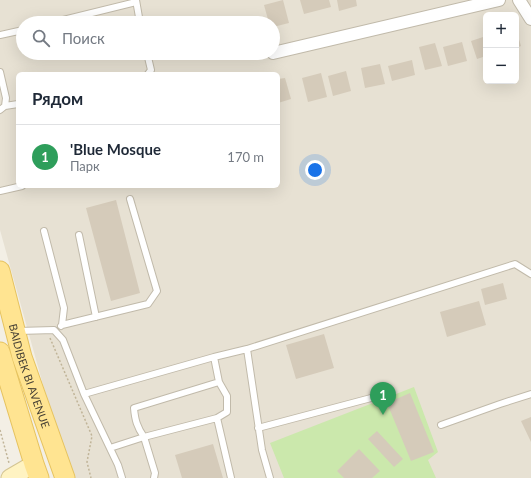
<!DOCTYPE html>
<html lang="ru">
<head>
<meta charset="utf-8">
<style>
	body { margin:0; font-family:Lato,sans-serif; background:#f6f6f7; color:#1f2937 }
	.controls { position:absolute; right:12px; top:12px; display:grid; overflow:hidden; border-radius:6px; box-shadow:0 4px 16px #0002 }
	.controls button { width:36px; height:36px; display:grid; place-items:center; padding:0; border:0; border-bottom:1px solid #e0e1e3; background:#fff; color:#1f2937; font:20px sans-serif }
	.you { position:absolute; left:315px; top:170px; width:14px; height:14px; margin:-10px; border:3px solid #fff; border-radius:50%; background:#1a73e8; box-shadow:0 0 0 6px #1a73e833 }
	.badge { display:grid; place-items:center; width:26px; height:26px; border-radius:50%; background:#2563eb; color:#fff; font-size:13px; font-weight:700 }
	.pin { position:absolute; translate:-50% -33px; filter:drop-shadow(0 1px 2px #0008) }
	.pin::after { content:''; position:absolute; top:21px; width:14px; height:12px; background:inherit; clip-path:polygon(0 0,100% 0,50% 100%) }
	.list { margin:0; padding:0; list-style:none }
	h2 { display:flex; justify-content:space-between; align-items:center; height:52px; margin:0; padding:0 16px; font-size:17px }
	h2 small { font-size:13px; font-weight:400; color:#747a83 }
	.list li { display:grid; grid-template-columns:26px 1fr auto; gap:12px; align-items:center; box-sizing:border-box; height:64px; padding:0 16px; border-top:1px solid #e0e1e3 }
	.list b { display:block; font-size:15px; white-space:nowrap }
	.list p { margin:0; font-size:13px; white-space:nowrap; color:#747a83 }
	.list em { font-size:13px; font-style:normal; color:#747a83 }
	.icon { flex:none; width:22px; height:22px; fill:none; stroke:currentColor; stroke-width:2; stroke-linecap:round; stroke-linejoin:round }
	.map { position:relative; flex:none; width:531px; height:478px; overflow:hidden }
	.search { position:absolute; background:#fff; box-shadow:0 4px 16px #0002; left:16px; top:16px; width:264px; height:44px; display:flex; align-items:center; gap:10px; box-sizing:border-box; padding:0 14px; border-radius:22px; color:#747a83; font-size:15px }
	.panel { position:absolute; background:#fff; box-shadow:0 4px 16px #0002; left:16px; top:72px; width:264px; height:116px; border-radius:6px }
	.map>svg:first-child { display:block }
	.residential { fill:#e7e1d3; fill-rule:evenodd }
	.green { fill:#cbe8ac }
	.building { fill:#d5cbba }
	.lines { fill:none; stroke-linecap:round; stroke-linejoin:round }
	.lane-casing { stroke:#c1baaa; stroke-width:8 }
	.street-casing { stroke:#c1baaa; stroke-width:14 }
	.secondary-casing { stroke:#d4c593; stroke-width:19 }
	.primary-casing { stroke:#e6c360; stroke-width:21 }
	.path { stroke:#c0b498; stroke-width:1.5; stroke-dasharray:2 2; stroke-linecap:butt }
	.lane { stroke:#fff; stroke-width:6 }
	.street { stroke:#fff; stroke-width:12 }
	.secondary { stroke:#fff3c2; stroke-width:17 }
	.primary { stroke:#ffe491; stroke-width:19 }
	.labels { text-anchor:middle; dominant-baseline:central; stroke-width:4; stroke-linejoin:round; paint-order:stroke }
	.street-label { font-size:11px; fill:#453f34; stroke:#fff }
</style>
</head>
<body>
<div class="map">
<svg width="531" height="478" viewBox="0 0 531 478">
	<rect width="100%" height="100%" fill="#f3efe5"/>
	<path class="residential" d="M 0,0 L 531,0 L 531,478 L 74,478 L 50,410 L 0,230 ZM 486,15 L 516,15 L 516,81 L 486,81 ZM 23,23 L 273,23 L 273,53 L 23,53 ZM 18,74 L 278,74 L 278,186 L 18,186 Z"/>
	<path class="green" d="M 414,387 L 438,452 L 428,460 L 436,478 L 284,478 L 270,443 Z"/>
	<path class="building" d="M 283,0 L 289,23 L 273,27 L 273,23 L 269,23 L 264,5 Z
		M 300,0 L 329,0 L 331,7 L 304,14 Z
		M 337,0 L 356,0 L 357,6 L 339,11 Z
		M 516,29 L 521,46 L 516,48 Z
		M 486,36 L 486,56 L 477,59 L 471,41 Z
		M 462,42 L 467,61 L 448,66 L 443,47 Z
		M 435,43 L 442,66 L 425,70 L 419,47 Z
		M 412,60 L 415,75 L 392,81 L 388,66 Z
		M 380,64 L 385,84 L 365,88 L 361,68 Z
		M 346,71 L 351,91 L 333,96 L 328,76 Z
		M 321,73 L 327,97 L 308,102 L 302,78 Z
		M 285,78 L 291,99 L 278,103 L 278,79 Z
		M 116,200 L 140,293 L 111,301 L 86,208 Z
		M 503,283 L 507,299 L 485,305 L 481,289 Z
		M 479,301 L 486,325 L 447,337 L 440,312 Z
		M 324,334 L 334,368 L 296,379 L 286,345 Z
		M 410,393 L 434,452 L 411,461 L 387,403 Z
		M 531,417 L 531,442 L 521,421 Z
		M 377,431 L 403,459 L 394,467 L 368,439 Z
		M 213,444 L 223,478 L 182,478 L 175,455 Z
		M 359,449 L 380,471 L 372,478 L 344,478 L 337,471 Z"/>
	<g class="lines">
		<defs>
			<path id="lane" d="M 136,0 L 140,23
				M 51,23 L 136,2
				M 0,35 L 23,30
				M 147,53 L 151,70 L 148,74
				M 0,72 L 6,98 L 5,106 L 0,110
				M 5,106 L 18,104
				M 0,191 L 22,186
				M 44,231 L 64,308 L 62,325 L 61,326
				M 79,235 L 96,317
				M 62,325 L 148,304 L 157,291 L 130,199
				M 18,331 L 54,330 L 63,340 L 84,394 L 118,465 L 122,478
				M 247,349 L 262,450 L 270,478
				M 214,357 L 219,382
				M 219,382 L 227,396 L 227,412 L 217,418 L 144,437 C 137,427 135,420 134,408 Z
				M 84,394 L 214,357 L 247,349 L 515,264 L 531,274
				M 217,418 L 231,478
				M 441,425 L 500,404 L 531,394
				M 258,428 L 371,398
				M 110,448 L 144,437 L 155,473 L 154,478"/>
			<path id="street" d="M 519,0 L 531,19
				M 273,53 L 499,0"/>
			<path id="secondary" d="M 10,478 L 34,464"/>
			<g id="primary">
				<path id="s1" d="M 0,271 L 22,357 L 65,478"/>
				<path d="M 0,352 L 34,464 L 39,478"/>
			</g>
		</defs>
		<use href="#lane" class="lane-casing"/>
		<use href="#street" class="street-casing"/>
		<use href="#secondary" class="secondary-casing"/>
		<use href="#primary" class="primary-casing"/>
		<path class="path" d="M 50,338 L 92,436 L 87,462 L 91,478
			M 0,430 L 9,463"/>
		<use href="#lane" class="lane"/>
		<use href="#street" class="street"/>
		<use href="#secondary" class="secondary"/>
		<use href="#primary" class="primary"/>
	</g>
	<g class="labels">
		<g class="street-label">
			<text stroke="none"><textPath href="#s1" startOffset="109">BAIDIBEK BI AVENUE</textPath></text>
		</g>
	</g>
</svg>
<div class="controls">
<button>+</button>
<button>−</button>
</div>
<div class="you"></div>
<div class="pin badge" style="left:383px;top:415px;background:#2e9e5b">1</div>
<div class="search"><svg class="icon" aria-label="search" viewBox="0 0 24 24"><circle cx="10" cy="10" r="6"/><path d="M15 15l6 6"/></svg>Поиск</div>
<section class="panel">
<h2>Рядом<small></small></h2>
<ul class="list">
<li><span class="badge" style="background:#2e9e5b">1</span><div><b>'Blue Mosque</b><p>Парк</p></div><em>170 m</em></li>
</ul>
</section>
</div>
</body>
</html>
